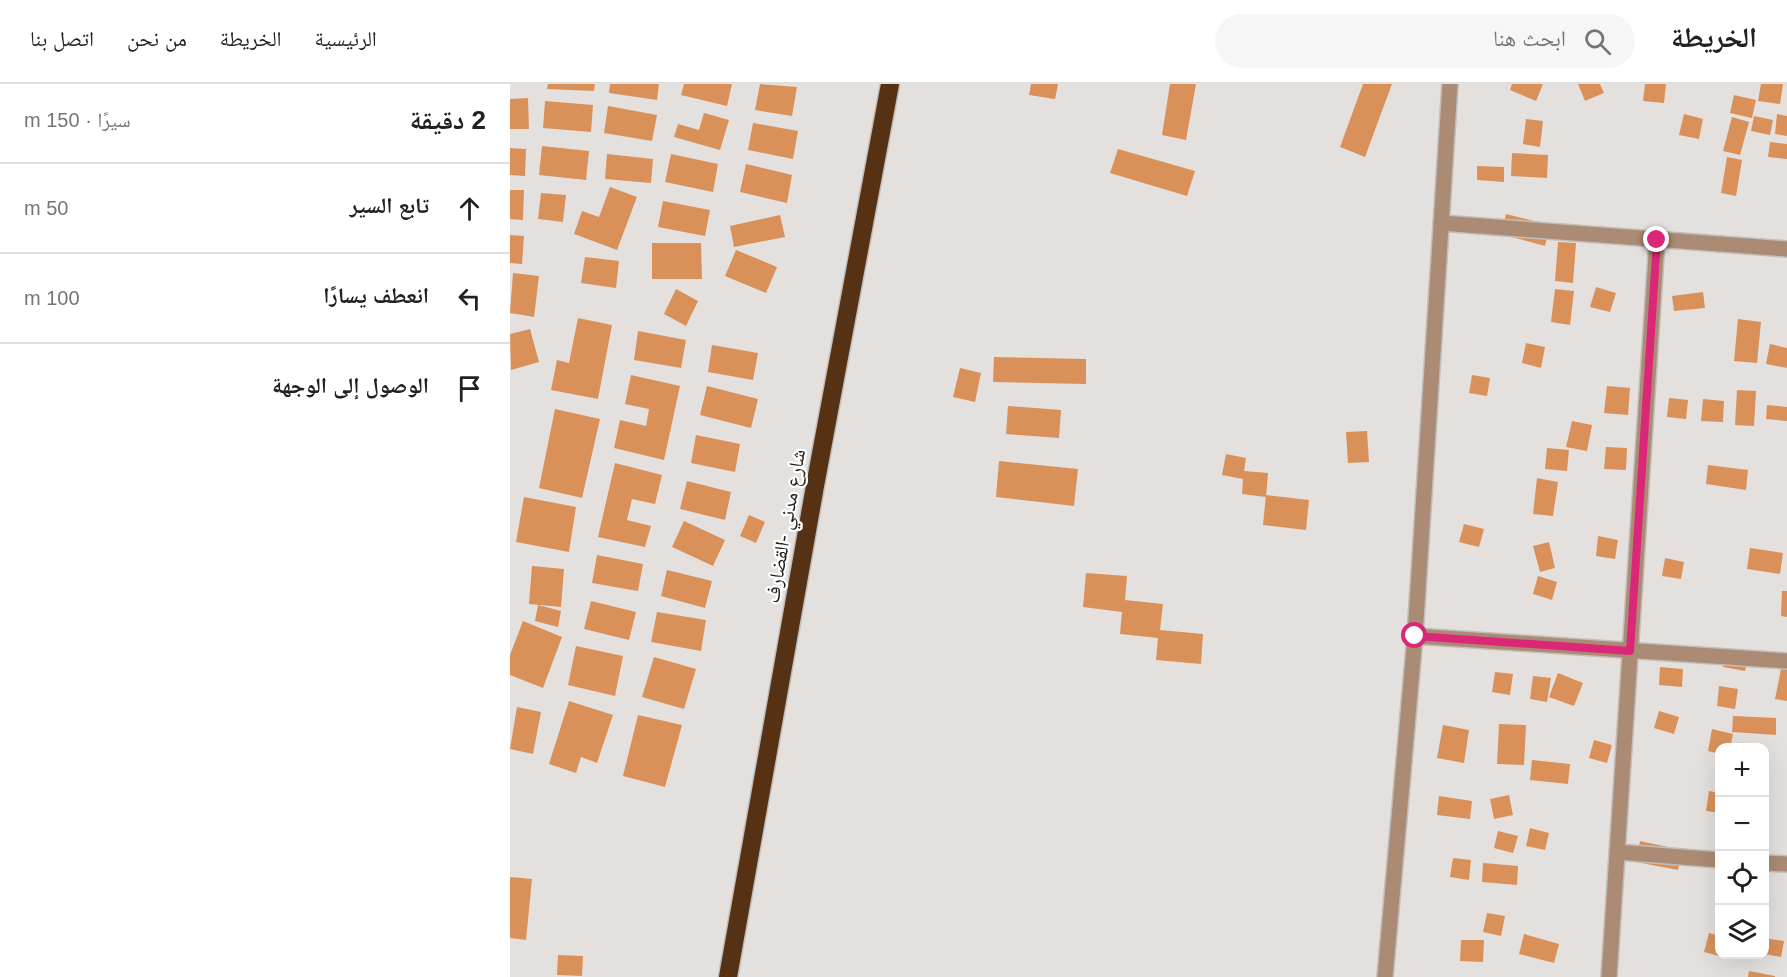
<!DOCTYPE html>
<html lang="ar">
<head>
<meta charset="utf-8">
<style>
	body { margin:0; font-family:Arial,"Noto Naskh Arabic",sans-serif; background:#f6f6f6; color:#202124; direction:rtl }
	.controls { position:absolute; right:18px; bottom:18px; display:grid; overflow:hidden; border-radius:12px; box-shadow:0 6px 24px #0002 }
	.controls button { width:54px; height:54px; display:grid; place-items:center; padding:0; border:0; border-bottom:2px solid #e0e0e0; background:#fff; color:#202124; font:30px sans-serif }
	.stop { position:absolute; width:18px; height:18px; margin:-14px; border:4px solid #db2777; border-radius:50%; background:#fff }
	.stop.end { background:#db2777; border-color:#fff; box-shadow:0 2px 6px #0008 }
	.list { margin:0; padding:0; list-style:none }
	h2 { display:flex; justify-content:space-between; align-items:center; height:78px; margin:0; padding:0 24px; font-size:26px }
	h2 small { font-size:20px; font-weight:400; color:#757577 }
	.list li { display:grid; grid-template-columns:39px 1fr auto; gap:18px; align-items:center; box-sizing:border-box; height:90px; padding:0 24px; border-top:2px solid #e0e0e0 }
	.list b { display:block; font-size:22px; white-space:nowrap }
	.list em { font-size:20px; font-style:normal; color:#757577 }
	.icon { flex:none; width:33px; height:33px; fill:none; stroke:currentColor; stroke-width:2; stroke-linecap:round; stroke-linejoin:round }
	.map { position:relative; flex:none; width:1277px; height:893px; overflow:hidden; direction:ltr }
	header { display:flex; align-items:center; gap:36px; box-sizing:border-box; height:84px; padding:0 30px; background:#fff; border-bottom:2px solid #e0e0e0 }
	header strong { font-size:28px }
	nav { display:flex; gap:33px; margin-inline-start:auto; font-size:21px }
	.search { width:420px; height:54px; background:#f6f6f6; display:flex; align-items:center; gap:15px; box-sizing:border-box; padding:0 21px; border-radius:33px; color:#757577; font-size:22px }
	main { display:flex }
	aside { flex:1; background:#fff }
	.map>svg:first-child { display:block }
	.building { fill:#da9159 }
	.lines { fill:none; stroke-linecap:round; stroke-linejoin:round }
	.minor-casing { stroke:#c1bebc; stroke-width:18 }
	.highway-casing { stroke:#c1bebc; stroke-width:21 }
	.minor { stroke:#ab8b73; stroke-width:15 }
	.highway { stroke:#563113; stroke-width:18 }
	.route { stroke:#db2777; stroke-width:8 }
	.labels { text-anchor:middle; dominant-baseline:central; stroke-width:4.5; stroke-linejoin:round; paint-order:stroke }
	.street-label { font-size:20px; fill:#242221; stroke:#fff }
</style>
</head>
<body>
<header>
<strong>الخريطة</strong>
<div class="search"><svg class="icon" aria-label="search" viewBox="0 0 24 24"><circle cx="10" cy="10" r="6"/><path d="M15 15l6 6"/></svg>ابحث هنا</div>
<nav><a>الرئيسية</a><a>الخريطة</a><a>من نحن</a><a>اتصل بنا</a></nav>
</header>
<main>
<div class="map">
<svg width="1277" height="893" viewBox="0 0 1277 893">
	<rect width="100%" height="100%" fill="#e4e0de"/>
	<path class="building" d="M 38,0 L 85,0 L 84,7 L 37,5 Z
		M 100,0 L 149,0 L 147,16 L 99,9 Z
		M 174,0 L 222,0 L 217,22 L 171,11 Z
		M 250,0 L 287,3 L 282,32 L 245,26 Z
		M 521,0 L 548,0 L 545,15 L 519,11 Z
		M 660,0 L 686,0 L 676,56 L 652,51 Z
		M 853,0 L 882,0 L 855,73 L 830,63 Z
		M 1002,0 L 1033,0 L 1026,17 L 1000,6 Z
		M 1068,0 L 1090,0 L 1094,9 L 1075,17 Z
		M 1135,0 L 1156,0 L 1154,19 L 1133,17 Z
		M 1251,0 L 1273,0 L 1270,20 L 1248,17 Z
		M 1224,11 L 1246,16 L 1242,34 L 1220,29 Z
		M 18,14 L 19,45 L 0,45 L 0,15 Z
		M 35,17 L 83,21 L 81,48 L 33,44 Z
		M 98,22 L 147,31 L 142,57 L 94,49 Z
		M 194,29 L 219,36 L 210,66 L 164,53 L 168,40 L 189,46 Z
		M 1174,30 L 1193,35 L 1189,55 L 1169,51 Z
		M 1267,30 L 1277,32 L 1277,52 L 1265,50 Z
		M 1244,32 L 1263,36 L 1260,51 L 1241,47 Z
		M 1222,33 L 1239,38 L 1230,71 L 1213,67 Z
		M 1016,35 L 1033,37 L 1030,63 L 1013,60 Z
		M 243,39 L 288,47 L 283,75 L 238,66 Z
		M 1260,58 L 1277,60 L 1277,75 L 1258,73 Z
		M 32,62 L 79,67 L 76,96 L 29,91 Z
		M 0,64 L 16,65 L 15,92 L 0,91 Z
		M 608,65 L 685,87 L 677,112 L 600,89 Z
		M 1002,69 L 1038,71 L 1037,94 L 1001,92 Z
		M 97,70 L 143,75 L 141,99 L 95,95 Z
		M 161,70 L 208,80 L 203,108 L 155,98 Z
		M 1217,73 L 1232,76 L 1226,112 L 1211,109 Z
		M 236,80 L 282,91 L 277,119 L 230,108 Z
		M 967,82 L 994,83 L 994,98 L 967,96 Z
		M 100,103 L 127,113 L 107,166 L 64,150 L 72,127 L 89,133 Z
		M 0,106 L 14,106 L 13,136 L 0,135 Z
		M 31,109 L 56,111 L 53,138 L 28,135 Z
		M 153,117 L 200,126 L 195,152 L 148,143 Z
		M 996,130 L 1040,141 L 1035,162 L 991,150 Z
		M 270,131 L 275,153 L 224,163 L 220,142 Z
		M 0,151 L 14,152 L 12,180 L 0,179 Z
		M 1048,158 L 1066,159 L 1063,199 L 1045,197 Z
		M 142,159 L 191,159 L 192,195 L 142,195 Z
		M 226,166 L 267,183 L 256,209 L 215,192 Z
		M 75,173 L 109,177 L 106,204 L 71,199 Z
		M 3,189 L 29,192 L 24,233 L 0,229 Z
		M 1086,203 L 1106,209 L 1100,228 L 1080,223 Z
		M 166,205 L 188,217 L 176,242 L 154,230 Z
		M 1045,205 L 1064,207 L 1060,241 L 1041,238 Z
		M 1193,208 L 1195,224 L 1164,227 L 1162,212 Z
		M 68,234 L 102,241 L 88,315 L 41,306 L 47,276 L 59,279 Z
		M 1228,235 L 1251,238 L 1247,279 L 1224,277 Z
		M 20,245 L 29,278 L 1,286 L 0,250 Z
		M 128,247 L 176,256 L 171,284 L 124,276 Z
		M 1016,259 L 1035,263 L 1031,284 L 1012,279 Z
		M 1260,260 L 1277,264 L 1277,284 L 1256,280 Z
		M 202,261 L 248,269 L 243,296 L 198,288 Z
		M 484,273 L 576,275 L 576,300 L 483,298 Z
		M 450,284 L 471,289 L 465,318 L 443,313 Z
		M 121,291 L 170,302 L 154,376 L 104,364 L 110,336 L 136,342 L 139,325 L 115,320 Z
		M 962,291 L 980,294 L 977,312 L 959,309 Z
		M 197,302 L 248,315 L 241,344 L 190,331 Z
		M 1097,302 L 1120,304 L 1118,331 L 1094,329 Z
		M 1227,306 L 1246,307 L 1244,342 L 1225,341 Z
		M 1159,314 L 1178,316 L 1176,335 L 1157,333 Z
		M 1193,315 L 1214,317 L 1213,338 L 1191,337 Z
		M 1257,321 L 1277,323 L 1277,337 L 1256,335 Z
		M 498,322 L 551,326 L 549,354 L 496,350 Z
		M 45,325 L 90,335 L 72,414 L 29,404 Z
		M 1062,337 L 1082,341 L 1077,367 L 1056,363 Z
		M 857,347 L 859,378 L 838,379 L 836,348 Z
		M 186,351 L 230,360 L 225,388 L 181,379 Z
		M 1096,363 L 1117,364 L 1116,386 L 1094,385 Z
		M 1037,364 L 1059,366 L 1057,387 L 1035,385 Z
		M 716,370 L 736,374 L 734,387 L 758,389 L 756,413 L 732,410 L 733,395 L 712,391 Z
		M 489,377 L 568,385 L 564,422 L 486,413 Z
		M 105,379 L 152,391 L 145,420 L 122,415 L 117,436 L 141,442 L 135,463 L 88,453 Z
		M 1198,381 L 1238,386 L 1236,406 L 1196,400 Z
		M 1027,394 L 1048,398 L 1043,432 L 1023,430 Z
		M 177,397 L 221,408 L 215,436 L 170,425 Z
		M 756,411 L 799,416 L 796,446 L 753,441 Z
		M 14,413 L 66,423 L 59,468 L 6,458 Z
		M 239,431 L 255,438 L 246,459 L 230,452 Z
		M 174,437 L 215,456 L 203,482 L 162,463 Z
		M 954,440 L 974,445 L 969,463 L 949,458 Z
		M 1088,452 L 1108,456 L 1105,475 L 1086,472 Z
		M 1039,458 L 1045,484 L 1030,488 L 1023,462 Z
		M 1240,464 L 1273,469 L 1270,490 L 1237,485 Z
		M 87,471 L 133,480 L 128,507 L 82,499 Z
		M 1155,474 L 1174,478 L 1171,495 L 1152,492 Z
		M 22,482 L 54,485 L 51,523 L 19,520 Z
		M 157,486 L 202,497 L 195,524 L 151,512 Z
		M 576,489 L 617,492 L 615,516 L 653,520 L 650,546 L 693,550 L 691,580 L 646,576 L 648,554 L 610,550 L 612,528 L 573,523 Z
		M 1028,492 L 1047,498 L 1042,516 L 1023,510 Z
		M 1272,507 L 1277,507 L 1277,533 L 1271,532 Z
		M 81,517 L 126,528 L 119,556 L 74,545 Z
		M 28,521 L 51,527 L 48,543 L 25,537 Z
		M 147,528 L 196,536 L 191,567 L 141,558 Z
		M 13,537 L 52,553 L 33,604 L 0,591 L 0,571 Z
		M 66,562 L 113,572 L 105,612 L 58,601 Z
		M 1217,565 L 1239,569 L 1235,587 L 1213,583 Z
		M 144,573 L 186,585 L 174,625 L 132,613 Z
		M 1272,580 L 1277,581 L 1277,617 L 1265,615 Z
		M 1150,583 L 1173,585 L 1172,603 L 1149,601 Z
		M 985,588 L 1003,590 L 1000,611 L 982,608 Z
		M 1048,589 L 1073,599 L 1064,622 L 1039,613 Z
		M 1023,592 L 1041,594 L 1037,618 L 1020,615 Z
		M 1209,602 L 1228,605 L 1225,625 L 1207,622 Z
		M 59,617 L 103,631 L 87,679 L 71,673 L 66,689 L 39,680 Z
		M 7,623 L 31,628 L 23,670 L 0,665 Z
		M 1149,627 L 1169,633 L 1164,650 L 1144,644 Z
		M 128,631 L 172,641 L 155,703 L 113,692 Z
		M 1223,632 L 1266,634 L 1266,651 L 1222,648 Z
		M 989,640 L 1016,641 L 1014,681 L 987,680 Z
		M 933,641 L 959,646 L 954,679 L 927,674 Z
		M 1202,645 L 1223,650 L 1220,664 L 1210,664 L 1210,670 L 1198,667 Z
		M 1084,656 L 1102,661 L 1097,679 L 1079,674 Z
		M 1022,676 L 1060,680 L 1058,700 L 1020,696 Z
		M 1199,707 L 1210,709 L 1210,729 L 1196,727 Z
		M 999,711 L 1003,731 L 984,735 L 980,715 Z
		M 929,712 L 962,717 L 960,735 L 927,731 Z
		M 1020,744 L 1039,749 L 1035,766 L 1016,762 Z
		M 988,747 L 1008,752 L 1003,769 L 984,764 Z
		M 1130,757 L 1172,766 L 1168,786 L 1126,778 Z
		M 943,774 L 961,776 L 959,796 L 940,793 Z
		M 973,779 L 1008,782 L 1007,801 L 972,798 Z
		M 0,793 L 22,795 L 16,856 L 0,854 Z
		M 977,829 L 995,832 L 991,852 L 973,848 Z
		M 1199,849 L 1210,852 L 1210,870 L 1213,870 L 1213,873 L 1194,868 Z
		M 1014,850 L 1049,860 L 1044,879 L 1009,870 Z
		M 1254,854 L 1274,857 L 1271,873 L 1254,870 Z
		M 951,856 L 974,856 L 973,878 L 950,877 Z
		M 48,871 L 73,872 L 72,892 L 47,891 Z
		M 1239,887 L 1265,892 L 1265,893 L 1238,893 Z"/>
	<g class="lines">
		<defs>
			<path id="minor" d="M 931,139 L 1277,165
				M 905,552 L 1277,577
				M 1107,768 L 1210,776
				M 1254,779 L 1277,780
				M 875,893 L 905,552 L 940,0
				M 1099,893 L 1147,156"/>
			<path id="highway" d="M 218,893 L 305,402 L 380,0"/>
		</defs>
		<use href="#minor" class="minor-casing"/>
		<use href="#highway" class="highway-casing"/>
		<use href="#minor" class="minor"/>
		<use href="#highway" class="highway"/>
	</g>
	<g class="lines">
		<path class="route" d="M 905,552 L 1120,567 L 1147,156"/>
	</g>
	<g class="labels">
		<g class="street-label">
			<text transform="translate(275 442) rotate(-80)">شارع مدني -القضارف</text>
		</g>
	</g>
</svg>
<div class="controls">
<button>+</button>
<button>−</button>
<button><svg class="icon" aria-label="locate" viewBox="0 0 24 24"><circle cx="12" cy="12" r="6"/><path d="M12 2v4M12 18v4M2 12h4M18 12h4"/></svg></button>
<button><svg class="icon" aria-label="layers" viewBox="0 0 24 24"><path d="M12 4l9 5-9 5-9-5zM3 14l9 5 9-5"/></svg></button>
</div>
<div class="stop" style="left:905px;top:552px"></div>
<div class="stop end" style="left:1147px;top:156px"></div>
</div>
<aside>
<h2>2 دقيقة<small>سيرًا · 150 m</small></h2>
<ul class="list">
<li><svg class="icon" aria-label="ahead" viewBox="0 0 24 24"><path d="M12 20V5M6 11l6-6 6 6"/></svg><div><b>تابع السير</b></div><em>50 m</em></li>
<li><svg class="icon" aria-label="left" viewBox="0 0 24 24"><path d="M17 20v-9H6M10 6l-5 5 5 5"/></svg><div><b>انعطف يسارًا</b></div><em>100 m</em></li>
<li><svg class="icon" aria-label="arrive" viewBox="0 0 24 24"><path d="M6 21V4h12l-3 4 3 4H6"/></svg><div><b>الوصول إلى الوجهة</b></div></li>
</ul>
</aside>
</main>
</body>
</html>
